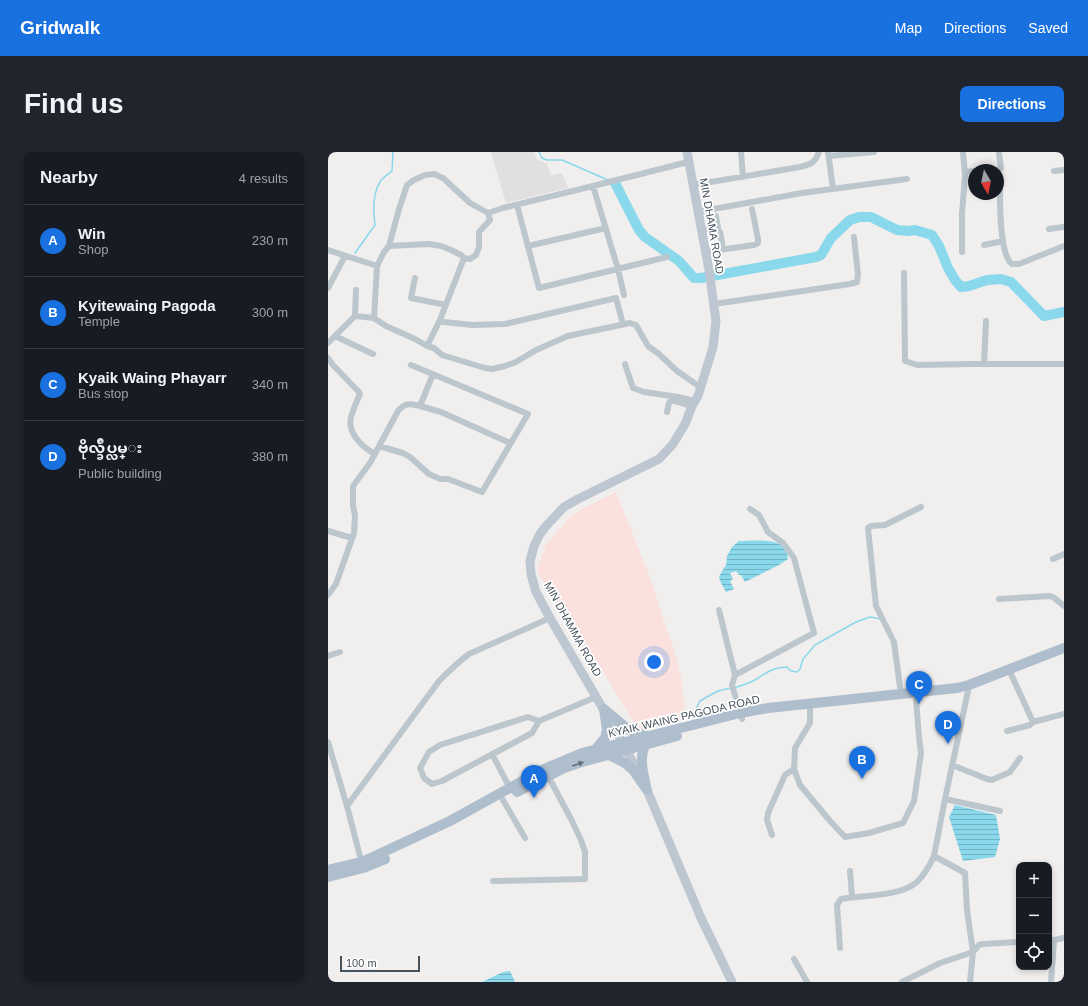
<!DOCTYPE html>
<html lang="en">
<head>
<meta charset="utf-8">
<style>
	body { margin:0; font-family:Helvetica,"Noto Sans Myanmar",sans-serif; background:#20242c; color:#f1f3f6 }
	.controls { position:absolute; right:12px; bottom:12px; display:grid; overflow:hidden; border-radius:8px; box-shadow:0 2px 6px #0003 }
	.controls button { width:36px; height:36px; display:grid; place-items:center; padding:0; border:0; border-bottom:1px solid #363941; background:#171b24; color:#f1f3f6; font:20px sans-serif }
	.compass { position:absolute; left:640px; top:12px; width:36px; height:36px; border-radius:50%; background:#171b24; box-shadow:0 2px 6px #0003; rotate:171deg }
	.scale { position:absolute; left:12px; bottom:10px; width:80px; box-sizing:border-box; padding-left:4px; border:2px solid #46525c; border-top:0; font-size:11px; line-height:14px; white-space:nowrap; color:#46525c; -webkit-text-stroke:3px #fff; paint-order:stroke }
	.you { position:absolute; left:326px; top:510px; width:14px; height:14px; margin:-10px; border:3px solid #fff; border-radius:50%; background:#1a73e8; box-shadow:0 0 0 6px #1a73e833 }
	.badge { display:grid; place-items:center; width:26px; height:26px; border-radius:50%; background:#1971e0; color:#fff; font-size:13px; font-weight:700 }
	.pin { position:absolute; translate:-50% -33px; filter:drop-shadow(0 1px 2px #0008) }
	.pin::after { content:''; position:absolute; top:21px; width:14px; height:12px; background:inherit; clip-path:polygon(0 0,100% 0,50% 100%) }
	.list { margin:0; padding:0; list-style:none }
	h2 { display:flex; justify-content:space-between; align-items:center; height:52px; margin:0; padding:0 16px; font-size:17px }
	h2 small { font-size:13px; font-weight:400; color:#9ea1a6 }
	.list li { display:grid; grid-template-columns:26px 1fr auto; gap:12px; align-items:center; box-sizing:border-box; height:72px; padding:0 16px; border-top:1px solid #363941 }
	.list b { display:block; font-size:15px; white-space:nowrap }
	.list p { margin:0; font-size:13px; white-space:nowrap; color:#9ea1a6 }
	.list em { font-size:13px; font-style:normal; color:#9ea1a6 }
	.icon { flex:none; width:22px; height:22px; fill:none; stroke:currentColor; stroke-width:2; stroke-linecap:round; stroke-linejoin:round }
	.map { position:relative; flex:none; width:736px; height:830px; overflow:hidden; border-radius:8px }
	header { display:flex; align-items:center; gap:24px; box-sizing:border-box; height:56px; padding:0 20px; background:#1971e0; color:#fff }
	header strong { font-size:19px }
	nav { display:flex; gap:22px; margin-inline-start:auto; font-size:14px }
	.intro { display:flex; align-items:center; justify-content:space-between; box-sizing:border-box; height:96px; padding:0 24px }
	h1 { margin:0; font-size:28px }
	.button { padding:10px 18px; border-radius:8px; background:#1971e0; color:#fff; font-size:14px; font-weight:700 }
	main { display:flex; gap:24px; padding:0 24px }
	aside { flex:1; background:#171b24; border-radius:8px; box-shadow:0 2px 6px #0003 }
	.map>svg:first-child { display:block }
	.education { fill:#e2dfe0 }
	.medical { fill:#fbe1de }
	.water { fill:url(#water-rules) }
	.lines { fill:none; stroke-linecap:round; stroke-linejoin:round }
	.stream { stroke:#8ad8ec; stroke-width:1.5 }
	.river { stroke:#8ad8ec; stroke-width:10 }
	.street { stroke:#bcc6cd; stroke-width:6 }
	.secondary { stroke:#bcc7d2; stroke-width:9 }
	.primary { stroke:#aebecd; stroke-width:10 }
	.oneway { fill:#606d78 }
	.labels { text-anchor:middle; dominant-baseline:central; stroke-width:3.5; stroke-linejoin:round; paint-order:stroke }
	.street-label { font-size:11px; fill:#46525c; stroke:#fff }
</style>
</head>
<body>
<header>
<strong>Gridwalk</strong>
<nav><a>Map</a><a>Directions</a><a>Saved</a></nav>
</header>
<div class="intro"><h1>Find us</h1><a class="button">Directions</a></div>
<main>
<aside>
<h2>Nearby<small>4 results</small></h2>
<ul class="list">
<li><span class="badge">A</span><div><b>Win</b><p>Shop</p></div><em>230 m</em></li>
<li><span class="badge">B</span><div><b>Kyitewaing Pagoda</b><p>Temple</p></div><em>300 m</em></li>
<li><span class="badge">C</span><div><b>Kyaik Waing Phayarr</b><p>Bus stop</p></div><em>340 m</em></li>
<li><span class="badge">D</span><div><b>ဗိုလ္ခ်ဳပ္လမ္း</b><p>Public building</p></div><em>380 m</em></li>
</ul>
</aside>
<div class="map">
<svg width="736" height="830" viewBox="0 0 736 830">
	<defs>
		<pattern id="water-rules" width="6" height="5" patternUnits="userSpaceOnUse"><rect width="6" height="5" fill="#8ad8ec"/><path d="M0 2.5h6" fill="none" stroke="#73b2c2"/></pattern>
	</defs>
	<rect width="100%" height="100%" fill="#f1eeee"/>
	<path class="education" d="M 163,0 L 206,0 L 209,7 L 219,12 L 223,23 L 234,21 L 240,36 L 178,51 Z"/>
	<path class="medical" d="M 288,340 L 326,436 L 336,470 L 347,501 L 353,525 L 358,567 L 311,579 L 267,506 L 209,419 L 218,392 L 245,362 Z"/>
	<path class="water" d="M 411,389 C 423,389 447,386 455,395 C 458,398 460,403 460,407 L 451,413 L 417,430 L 413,423 L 411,423 L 408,419 L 402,421 L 405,427 L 402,429 L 406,437 L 398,440 L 393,431 L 391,425 L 394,419 L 398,413 L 399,404 L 404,395 Z
		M 627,653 L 668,663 L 672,687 L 667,705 L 635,709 L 621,665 Z
		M 182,819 L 187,830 L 154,830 L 175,820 Z"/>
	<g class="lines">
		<path class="stream" d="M 211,0 L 214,6 L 219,8 L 234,8 L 280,28
			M 27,101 L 47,73 C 45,59 44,43 52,30 C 54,26 60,22 64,19 L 65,0
			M 406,536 C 413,534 421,531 427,528 C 438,521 445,515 459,515 L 463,519 L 469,520 L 472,517 L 475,507 L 487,493 L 528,470 L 542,465 L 548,466 L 552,467
			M 361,565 L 367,559 L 372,549 L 377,546 L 390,539 L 403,536"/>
		<path class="river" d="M 287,31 L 311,78 L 317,85 L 351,109 L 366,126 L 373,126 L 488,105 L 493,103 L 503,86 L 522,68 L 531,65 L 543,65 L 569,78 L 580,79 L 587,78 L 604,83 L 611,94 L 620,116 L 627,128 L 633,135 L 641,134 L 659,128 L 673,127 L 683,130 L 716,164 L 736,160"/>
		<path class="street" d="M 413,0 L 415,25
			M 500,0 L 505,37
			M 501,4 L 546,0
			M 670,18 L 673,16 L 671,1
			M 726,19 L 736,18
			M 637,20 L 646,19
			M 365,33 L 472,15 C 483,12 487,11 491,0
			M 672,33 C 672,50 671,102 684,112 L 691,112 L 736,94
			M 265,34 L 290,117 L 296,143
			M 189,53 L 211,136 L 339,105
			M 369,60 L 474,41 L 579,27
			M 721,77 L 736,75
			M 373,78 L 390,76 L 388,64
			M 392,80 L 395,97
			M 656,93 L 675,89
			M 61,94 L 101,92 L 113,94 L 123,98 L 133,103 L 136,106 L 142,107 L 148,103 L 151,95 L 151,80 L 162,68 L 160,61
			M 200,94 L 278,76
			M 0,98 L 49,114
			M 377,100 L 426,93 L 430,91 L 430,87 L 424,57
			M 634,100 L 634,62 L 637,23 L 635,0
			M 136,106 L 112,168 L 115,170 L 145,173 L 177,172 L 288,146 L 295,172
			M 576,121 L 577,209 L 589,213 L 643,212 L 736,212
			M 87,126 L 83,146 L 118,153
			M 0,136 L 17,104
			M 386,152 L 522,132 L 529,130 L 530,123 L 526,85
			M 27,164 L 28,138
			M 46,166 L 49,114 L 56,100 L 61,94 L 71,57 L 79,33 L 86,28 L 97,23 L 106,22 L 115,26 L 142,51 L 160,61 L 175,56 L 265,34 L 360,10
			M 7,184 L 45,202
			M 0,191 L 27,164 L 46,166 L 58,174 L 87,187 L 99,194 L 106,196 L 114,203 L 157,216 L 164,217 L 177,214 L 188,210 L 208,198 L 240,184 L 302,171 L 308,173 L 320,194 L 331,202 L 349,219 L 372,235
			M 99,194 L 112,168
			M 0,206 L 5,213 L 30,239 L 32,242 C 29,249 25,257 23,265 C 19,281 34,295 47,302
			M 297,212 L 305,236 L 316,240 L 350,245 L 367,249
			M 656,212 L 658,169
			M 92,254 L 113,260 L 182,291
			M 339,260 L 341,251 L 343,248 L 364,254
			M 51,294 L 75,301 L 82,305 L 101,322 L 112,327 L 120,327 L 154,340 L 200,262 L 83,213
			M 0,379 L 24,386
			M 725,407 L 736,402
			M 0,443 L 8,432 L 26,381 L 27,364 L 25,353 L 25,334 L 42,311 L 70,259 C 78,250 82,252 92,254 L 105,222
			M 671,447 L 722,444 L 725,445 L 736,454
			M 391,458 L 407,523 L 404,533 L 414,567
			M 0,504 L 12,500
			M 683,522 L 705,570
			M 407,523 L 486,481 L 466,406 L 455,391 L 440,380 L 431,363 L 422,357
			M 640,539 L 617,647 L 606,704 L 637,721 L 639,758 L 645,800 L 642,830
			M 573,543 L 566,490 L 548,454 L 540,376 L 543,374 L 557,373 L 593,355
			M 482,557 L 482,571 L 467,596 L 466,617 L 472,633 L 502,669 L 517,685 L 541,681 L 575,671 L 586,649 L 593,601 L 591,585 L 588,547
			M 211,569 L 200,565 L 112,593 L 101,600 L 92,616 L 96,626 L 104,632 L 114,629 L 204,581 L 211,569 L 268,545
			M 679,579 L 702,573 L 705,570 L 736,562
			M 0,590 L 19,654 L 34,712
			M 164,602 L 183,638
			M 624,613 L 659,627 L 664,628 L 682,620 L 692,606
			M 617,647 L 672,659
			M 175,648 L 197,686
			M 19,654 L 111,529 C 121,519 130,510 141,502 L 222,466
			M 444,683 L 439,668 L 440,661 L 457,623 L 466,617
			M 522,719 L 524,745
			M 165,729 L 257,727 L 257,700 L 253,688 L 243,667 L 219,622
			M 721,789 L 736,786
			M 512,796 L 509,753 L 513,747 C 534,743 572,745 589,730 C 596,723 602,713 606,704
			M 466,807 L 479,830
			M 574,830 L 612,811 L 645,800 L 651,793 L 655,792 L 691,790
			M 723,830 L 726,789"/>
		<path class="secondary" d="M 359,0 L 381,118 L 388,169 L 385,195 L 370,244 L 364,254 L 357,272 L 345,292 L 331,307 L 250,347 L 236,355 L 218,374 L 212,382 L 206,394 L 202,409 L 203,422 L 208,440 L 222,466 L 295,591 L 319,638 L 373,766 L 404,830"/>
		<path class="primary" d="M 276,557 L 301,578 L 319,584
			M 317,593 C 311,607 315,620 318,634
			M 268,597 L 277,586 L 279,578 L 276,557
			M 281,603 L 297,611 L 305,618 L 319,638
			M 189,640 L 236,616 L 254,610 L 349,584
			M 0,718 L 33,710 L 47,704 L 122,669 L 216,617 L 254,601 L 412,561 L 440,556 L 629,536 L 641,533 L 736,496
			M 0,725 L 35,716 L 57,707"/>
	</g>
	<defs><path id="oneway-solid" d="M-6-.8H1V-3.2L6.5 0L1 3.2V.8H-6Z"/></defs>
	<use class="oneway" href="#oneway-solid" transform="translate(250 612) rotate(-19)"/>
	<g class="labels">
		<g class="street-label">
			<text transform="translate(384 74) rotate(80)">MIN DHAMA ROAD</text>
			<text transform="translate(245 477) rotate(61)">MIN DHAMMA ROAD</text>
			<text transform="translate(356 564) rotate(-13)">KYAIK WAING PAGODA ROAD</text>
		</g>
	</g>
</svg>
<div class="controls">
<button>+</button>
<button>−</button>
<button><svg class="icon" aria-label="locate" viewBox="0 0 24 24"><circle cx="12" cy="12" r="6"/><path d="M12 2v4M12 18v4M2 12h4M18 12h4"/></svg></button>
</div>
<svg class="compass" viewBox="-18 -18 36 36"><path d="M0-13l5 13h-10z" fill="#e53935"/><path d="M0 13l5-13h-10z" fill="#9ea1a6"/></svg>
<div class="scale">100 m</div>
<div class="you"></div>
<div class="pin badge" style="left:206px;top:646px">A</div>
<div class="pin badge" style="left:534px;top:627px">B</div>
<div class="pin badge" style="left:591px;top:552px">C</div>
<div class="pin badge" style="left:620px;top:592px">D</div>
</div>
</main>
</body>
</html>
